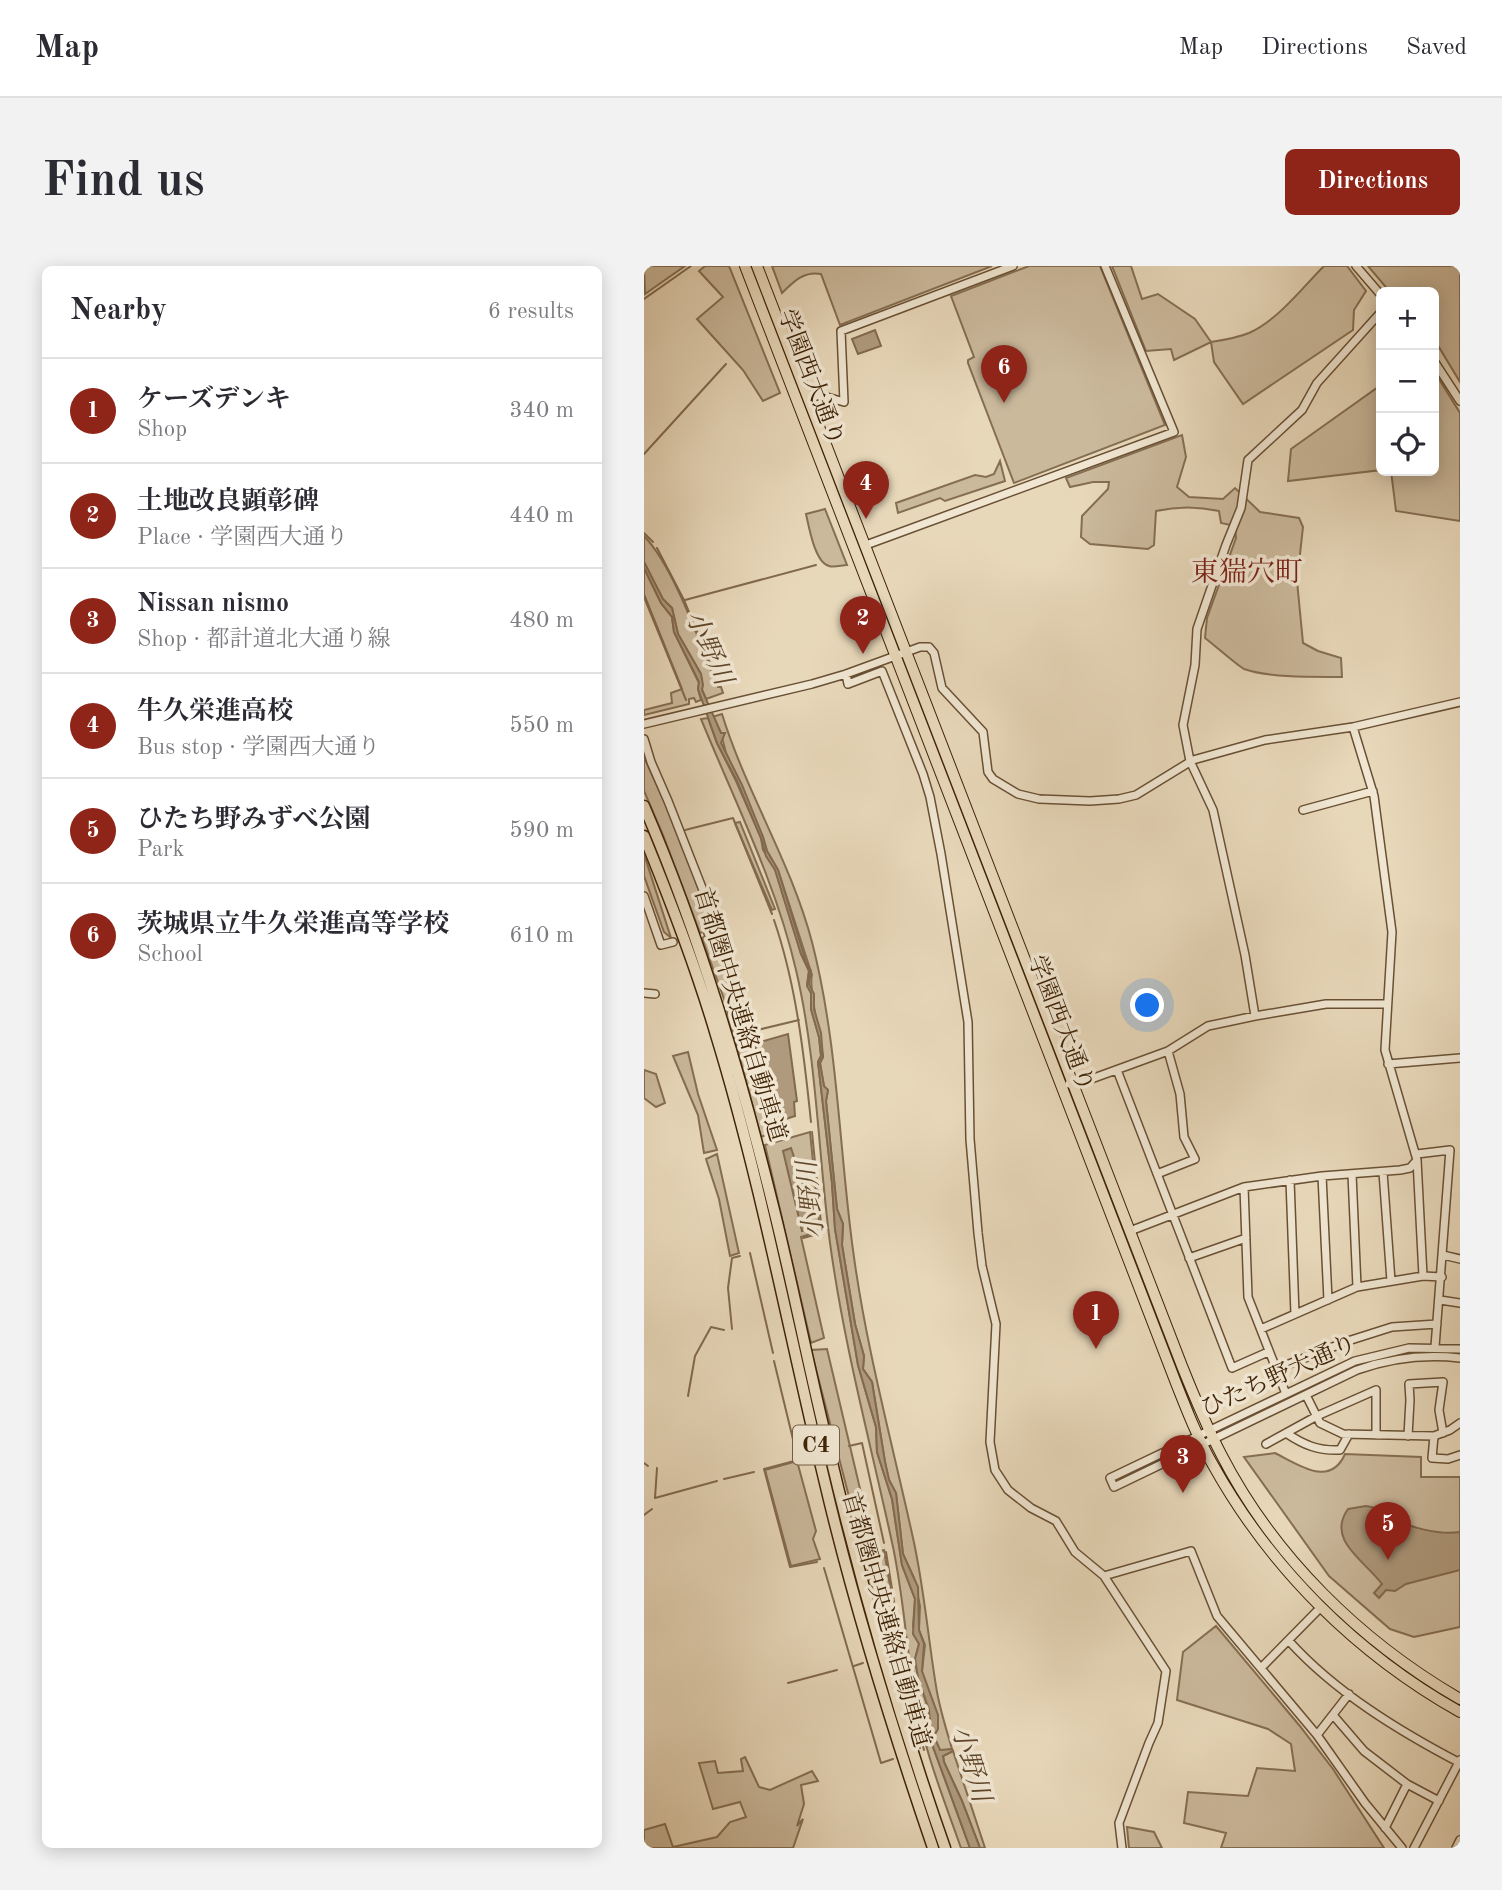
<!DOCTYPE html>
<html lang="en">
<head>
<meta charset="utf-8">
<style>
	body { margin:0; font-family:"Old Standard TT","Noto Serif JP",serif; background:#f2f2f3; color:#2b2b33 }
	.controls { position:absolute; right:21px; top:21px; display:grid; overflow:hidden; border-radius:10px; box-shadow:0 4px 18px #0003 }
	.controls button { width:63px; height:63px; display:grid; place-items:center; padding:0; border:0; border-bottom:2px solid #e1e1e2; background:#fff; color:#2b2b33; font:35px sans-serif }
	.you { position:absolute; left:504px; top:740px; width:24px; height:24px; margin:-18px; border:5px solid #fff; border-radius:50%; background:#1a73e8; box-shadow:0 0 0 10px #1a73e833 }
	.badge { display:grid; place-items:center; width:46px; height:46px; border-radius:50%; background:#8f2418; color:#fff; font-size:23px; font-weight:700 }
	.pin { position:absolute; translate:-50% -58px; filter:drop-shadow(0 2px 4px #0008) }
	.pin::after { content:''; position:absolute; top:37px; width:24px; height:21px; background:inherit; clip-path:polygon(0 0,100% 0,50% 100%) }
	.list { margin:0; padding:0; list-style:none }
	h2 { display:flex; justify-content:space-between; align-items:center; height:91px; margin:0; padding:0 28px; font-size:30px }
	h2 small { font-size:23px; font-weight:400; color:#7c7c81 }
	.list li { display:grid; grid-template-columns:46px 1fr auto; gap:21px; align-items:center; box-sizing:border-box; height:105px; padding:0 28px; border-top:2px solid #e1e1e2 }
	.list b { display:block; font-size:26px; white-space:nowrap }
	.list p { margin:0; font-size:23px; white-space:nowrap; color:#7c7c81 }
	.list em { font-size:23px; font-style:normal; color:#7c7c81 }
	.icon { flex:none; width:38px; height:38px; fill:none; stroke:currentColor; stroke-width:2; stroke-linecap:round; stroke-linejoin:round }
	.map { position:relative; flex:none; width:816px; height:1582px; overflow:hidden; border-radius:10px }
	header { display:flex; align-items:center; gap:42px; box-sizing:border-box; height:98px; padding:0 35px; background:#fff; border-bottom:2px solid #e1e1e2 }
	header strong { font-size:33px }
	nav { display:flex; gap:38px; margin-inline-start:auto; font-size:24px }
	.intro { display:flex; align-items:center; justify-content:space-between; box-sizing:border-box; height:168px; padding:0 42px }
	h1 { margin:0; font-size:49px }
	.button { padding:18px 32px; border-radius:10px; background:#8f2418; color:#fff; font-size:24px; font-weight:700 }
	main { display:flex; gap:42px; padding:0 42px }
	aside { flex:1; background:#fff; border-radius:10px; box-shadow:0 4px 18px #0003 }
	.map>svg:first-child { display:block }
	.green { fill:#cbb99c; stroke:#856e52; stroke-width:2 }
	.water { fill:#af9a7d; stroke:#826a4e; stroke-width:2 }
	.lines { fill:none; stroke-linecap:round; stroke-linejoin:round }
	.stream { stroke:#826a4e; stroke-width:2 }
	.minor-casing { stroke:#695034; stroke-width:10 }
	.major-casing { stroke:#3f2307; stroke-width:12 }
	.highway-casing { stroke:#3f2307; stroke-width:13 }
	.minor { stroke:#f0e6d2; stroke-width:7 }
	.major { stroke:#e8d8ba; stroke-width:10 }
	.highway { stroke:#e8d8ba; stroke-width:10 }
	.labels { text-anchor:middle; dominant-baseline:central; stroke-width:7; stroke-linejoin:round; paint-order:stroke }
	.shield { fill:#f0e6d2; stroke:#745e44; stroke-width:2 }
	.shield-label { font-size:23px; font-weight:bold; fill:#3f2307 }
	.street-label { font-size:24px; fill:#3f2307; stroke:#f0e6d2 }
	.water-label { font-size:26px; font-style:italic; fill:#61472a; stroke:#f0e6d2 }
	.quarter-label { font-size:28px; fill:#7a1f14; stroke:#f0e6d2 }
</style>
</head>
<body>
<header>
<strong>Map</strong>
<nav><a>Map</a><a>Directions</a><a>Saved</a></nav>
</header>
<div class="intro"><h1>Find us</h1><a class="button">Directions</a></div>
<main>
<aside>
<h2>Nearby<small>6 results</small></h2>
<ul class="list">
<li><span class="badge">1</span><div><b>ケーズデンキ</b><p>Shop</p></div><em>340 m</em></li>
<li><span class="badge">2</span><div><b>土地改良顕彰碑</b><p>Place · 学園西大通り</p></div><em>440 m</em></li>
<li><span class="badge">3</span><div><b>Nissan nismo</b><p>Shop · 都計道北大通り線</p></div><em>480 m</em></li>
<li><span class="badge">4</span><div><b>牛久栄進高校</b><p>Bus stop · 学園西大通り</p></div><em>550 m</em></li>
<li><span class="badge">5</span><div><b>ひたち野みずべ公園</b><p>Park</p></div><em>590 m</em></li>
<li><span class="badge">6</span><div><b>茨城県立牛久栄進高等学校</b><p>School</p></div><em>610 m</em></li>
</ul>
</aside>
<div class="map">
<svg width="816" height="1582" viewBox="0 0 816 1582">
	<rect width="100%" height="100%" fill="#e8d8ba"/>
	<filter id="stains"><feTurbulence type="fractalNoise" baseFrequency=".00286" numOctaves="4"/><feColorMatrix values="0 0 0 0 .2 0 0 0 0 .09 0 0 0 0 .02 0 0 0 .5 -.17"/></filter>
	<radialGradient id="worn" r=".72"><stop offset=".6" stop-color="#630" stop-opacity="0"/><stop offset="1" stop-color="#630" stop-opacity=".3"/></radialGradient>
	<path class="green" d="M 0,0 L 41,0 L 1,28 Z
		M 61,0 L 85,0 L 136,127 L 119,135 L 99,104 L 53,53 L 79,31 L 55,5 Z
		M 104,0 L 109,0 L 183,193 L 179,192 Z
		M 128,0 L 348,0 L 196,59 L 177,8 C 160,5 150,15 138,27 Z
		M 385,0 L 456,0 L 521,159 L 370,217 L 324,97 L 324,94 L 330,91 L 307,30 Z
		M 468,0 L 487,0 L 498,33 L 514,28 L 551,53 L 567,76 C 580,74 593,72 605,67 C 634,54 658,22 680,0 L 703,0 L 722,25 L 710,44 L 709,64 L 599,138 L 570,96 L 567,76 L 530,94 L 527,83 L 502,85 Z
		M 724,0 L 816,0 L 816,116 L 790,73 L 790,26 L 746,26 Z
		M 790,105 L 816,147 L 816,255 L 752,245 L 747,205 L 790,205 Z
		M 737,119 L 737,204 L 644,215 L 647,183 Z
		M 538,169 L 542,191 L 533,221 L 545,231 L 579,233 L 591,222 L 616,246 L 655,252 L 659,261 L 653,315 L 659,377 L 674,385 L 697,392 L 698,411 C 670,411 626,412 600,403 C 595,401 569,378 561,372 L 563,352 L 592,272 L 591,260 L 577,257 L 575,245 C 553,240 534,240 512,245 L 510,279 L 504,283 L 446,278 L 437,271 L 438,250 L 464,223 L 465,216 L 449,216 L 426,221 L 422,212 Z
		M 356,195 L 361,215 L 301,235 L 296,232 L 254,247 L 252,237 L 331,209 L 342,211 L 350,208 Z
		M 181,243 L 203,299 C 198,299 190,302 185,300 C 171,297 165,261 162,248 Z
		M 0,270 C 31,302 56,379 74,421 L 77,421 L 79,427 L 62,433 L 58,424 L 57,408 L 34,368 L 28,342 L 18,333 L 0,296 Z
		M 0,302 L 17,337 L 28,351 L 30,366 L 55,417 L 54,423 L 57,434 L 52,436 L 50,432 L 45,433 L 45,438 L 0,449 L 0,444 L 28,437 L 27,427 L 38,423 L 0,328 Z
		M 265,405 L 415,790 L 415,800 L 420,815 L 278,445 Z
		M 78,448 C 102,526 147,596 168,676 C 194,777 195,882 209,984 C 222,1082 248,1176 269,1272 C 280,1321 284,1371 292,1420 C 295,1441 302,1462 308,1483 L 296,1485 L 290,1470 L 278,1405 L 281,1379 L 275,1364 L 276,1340 L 270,1312 L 259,1288 L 252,1227 L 245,1214 L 241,1196 L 228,1116 L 219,1103 L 220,1090 L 211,1058 L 198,979 L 199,958 L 193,943 L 182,835 L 184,824 L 180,821 L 176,797 L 179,791 C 177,775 164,721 168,709 L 134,604 L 123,585 L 119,571 L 82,487 L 77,467 L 68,451 Z
		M 64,452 L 73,477 L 92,515 L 117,572 L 119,584 L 131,603 L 157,688 L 165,705 L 163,719 L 167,727 L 167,743 L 175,771 L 177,790 L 174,796 L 188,917 L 191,963 L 214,1099 L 232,1161 L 233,1186 L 248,1233 L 258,1299 L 271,1333 L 269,1360 L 275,1378 L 271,1393 L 274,1412 L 285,1444 L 288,1478 L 326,1582 L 317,1582 C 299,1531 278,1479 270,1425 C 262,1377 259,1328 249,1281 C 227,1179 200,1080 186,977 C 174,886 173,794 152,704 C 132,617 91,536 57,453 Z
		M 0,491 L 26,548 L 69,655 L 67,663 L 56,667 L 19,569 L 0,525 Z
		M 96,556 L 131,643 L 128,644 L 91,557 Z
		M 0,588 L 27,672 L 20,666 L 0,610 Z
		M 62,670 L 64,673 L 72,670 L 108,768 L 132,865 L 117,871 L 80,733 L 58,672 Z
		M 44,786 L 54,828 L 73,884 L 60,887 L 54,849 L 29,790 Z
		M 0,804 L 12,808 L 21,837 L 12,841 L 0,832 Z
		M 426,822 L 535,1105 L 549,1146 L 431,848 Z
		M 166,866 L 176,965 L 157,971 L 180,1072 L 167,1077 L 121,879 Z
		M 73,888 L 95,987 L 86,990 L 75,933 L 62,893 Z
		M 183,1083 L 230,1282 L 216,1284 L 212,1268 L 210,1250 L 167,1084 Z
		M 631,1187 C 655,1199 686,1222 701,1188 L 777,1191 L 777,1211 L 816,1211 L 816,1361 L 770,1371 L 746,1363 L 685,1310 L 600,1191 Z
		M 153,1195 L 172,1265 L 169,1273 L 176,1293 L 147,1300 L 121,1204 Z
		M 576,1196 L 671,1324 L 816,1436 L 816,1442 L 764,1412 L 703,1362 L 661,1320 L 604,1249 Z
		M 240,1284 L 265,1434 L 276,1483 L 254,1421 L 220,1290 Z
		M 572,1360 L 655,1459 L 689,1503 L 740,1582 L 577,1582 L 582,1567 L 540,1557 L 544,1526 L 604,1530 L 613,1502 L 651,1505 L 647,1478 L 624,1463 L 533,1434 L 539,1386 Z
		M 309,1485 L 341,1582 L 336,1582 L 318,1535 L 300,1496 L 299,1490 Z
		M 101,1491 L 115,1521 L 126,1524 L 168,1505 L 174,1515 L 157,1519 L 160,1538 L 153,1560 L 159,1553 L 149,1582 L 0,1582 L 0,1564 L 21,1558 L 29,1581 L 73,1571 L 86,1556 L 102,1551 L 96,1536 L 69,1543 L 55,1497 L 71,1495 L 74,1507 L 99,1505 L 97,1493 Z
		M 483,1561 L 510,1566 L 518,1582 L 485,1582 Z"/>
	<path class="water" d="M 231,64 L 237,80 L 214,88 L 208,73 Z
		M 0,296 L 19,333 L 28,342 L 34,368 L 57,408 L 59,419 L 58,424 L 77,467 L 81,467 L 77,477 L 98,519 L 119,571 L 123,585 L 134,604 L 162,696 L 167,705 L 165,718 L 170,728 L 170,743 L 177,767 L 179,791 L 176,797 L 180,820 L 184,824 L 182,835 L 193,943 L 199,958 L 198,979 L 211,1058 L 220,1090 L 219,1103 L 228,1116 L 241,1196 L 245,1214 L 252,1227 L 259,1288 L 274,1321 L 275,1364 L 280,1378 L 278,1405 L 294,1449 L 294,1463 L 290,1470 L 296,1484 L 308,1483 L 309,1485 L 299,1490 L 300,1496 L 318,1535 L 336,1582 L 326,1582 L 288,1478 L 285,1444 L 274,1412 L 271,1393 L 275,1378 L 269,1368 L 271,1333 L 258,1299 L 248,1233 L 233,1186 L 232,1161 L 214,1099 L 191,963 L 188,917 L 174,796 L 177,790 L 175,771 L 167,743 L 167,727 L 163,720 L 165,705 L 157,688 L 131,604 L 122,590 L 117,572 L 93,515 L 73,477 L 54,423 L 55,416 L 30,366 L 28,351 L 17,337 L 0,302 Z
		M 144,768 L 153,835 L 150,836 L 151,850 L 133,856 L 111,780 L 113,777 Z
		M 147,882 L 166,938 L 169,962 L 158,965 L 139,885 Z
		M 722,1240 C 733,1241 739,1246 748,1252 C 767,1262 795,1269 816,1266 L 816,1304 L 762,1318 L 751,1325 L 742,1324 L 735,1332 L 730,1327 L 738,1318 C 720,1294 682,1274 704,1243 Z"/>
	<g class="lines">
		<path class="stream" d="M 0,33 L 47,0
			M 0,188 L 82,98
			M 0,267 L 9,276
			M 13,282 L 40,334 L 75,419
			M 0,331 L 42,434
			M 41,334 L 172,299
			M 41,564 L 89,552 L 128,648
			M 130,654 C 152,718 160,788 167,856
			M 109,765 L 155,754
			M 159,972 L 178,967 L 168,866
			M 106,987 L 129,1087
			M 88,1063 L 84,1022 L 88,992 L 96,990
			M 130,1095 L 154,1194 L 120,1203 L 146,1301 L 173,1296
			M 44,1130 L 51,1090 L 67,1061 L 80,1064
			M 205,1180 L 218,1177 L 240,1277
			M 0,1197 L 4,1200
			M 13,1202 L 11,1232 L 73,1215
			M 80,1213 L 110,1206
			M 0,1249 L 8,1243
			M 242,1286 L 266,1434 L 280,1484
			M 180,1302 L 237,1497 L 249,1493
			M 210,1400 L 219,1397
			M 144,1417 L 193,1404"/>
		<defs>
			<path id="minor" d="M 712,0 L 737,29
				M 790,95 L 816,135
				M 164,132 L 176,129 L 200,136 L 197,65 L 369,0
				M 222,279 L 530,166 L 461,0
				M 202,408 L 204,418 L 238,405 L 279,508 L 286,531 L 297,588 L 324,756 L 326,873 L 334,967 L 338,1000 L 352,1058 L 346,1176 L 351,1204 L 364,1224 L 387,1242 L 412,1255 L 431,1286 L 460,1310 L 522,1405 L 514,1457 L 505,1477 L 475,1557 L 478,1582
				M 0,458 L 168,418 L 202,408 L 276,381 L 285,381 L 290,387 L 298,422 L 339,466 L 344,506 L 349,513 L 374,528 L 395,533 L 446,535 L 475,533 L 492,529 L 549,494 L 621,474 L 709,461 L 816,436
				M 0,473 L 7,496 L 24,535 L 75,665 L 64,667
				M 659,544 L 729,525
				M 0,630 L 17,679 L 29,676
				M 0,727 L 11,728
				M 611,750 L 601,689 L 569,544 L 546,495 L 539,459 L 551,399 L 553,363 L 582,279 L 597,242 L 604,194 L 658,144 L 673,117 L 737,46
				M 744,798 L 816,792
				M 473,804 L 588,1102 L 624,1086
				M 425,818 L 439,816 L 524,785 L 564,760 L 611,750 L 682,738 L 742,738
				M 773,888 L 806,884 L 791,1081
				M 773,894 L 779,1010
				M 739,906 L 747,1015
				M 513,908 L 551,893 L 540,871 L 536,828 L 524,785
				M 708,908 L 713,1021
				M 678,910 L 684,1034
				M 646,914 L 651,1048
				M 600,921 L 604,1031 L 642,1128
				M 486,965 L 600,921 L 678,910 L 756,904 L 766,902 L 773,894 L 741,784 L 748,666 L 730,530 L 709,461
				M 799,989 L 816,993
				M 545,992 L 602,972
				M 796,1034 L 816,1037
				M 617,1063 L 713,1021 L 779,1010 L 798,1011
				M 816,1083 L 765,1082 L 711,1095 L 466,1212 L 470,1221 L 713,1104 C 747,1092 780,1088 816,1092
				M 632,1103 L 707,1074 L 748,1061 L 793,1058
				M 662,1129 L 676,1157 L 699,1168 L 790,1170 L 806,1164 L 816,1157
				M 642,1167 C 660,1179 674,1185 696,1184 L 705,1168
				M 764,1170 L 766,1134 L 765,1118 L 799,1116 L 795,1144 L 799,1167
				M 790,1170 L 788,1192 L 804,1193 L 816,1189
				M 622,1178 L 673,1150 L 732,1124 L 732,1169
				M 460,1310 L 547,1285 L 573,1350 L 673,1469 L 721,1537 L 758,1582
				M 645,1375 C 691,1426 755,1465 816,1497
				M 617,1402 L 676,1342
				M 689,1449 L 720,1485 L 763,1518 L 795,1535
				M 673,1469 L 705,1428
				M 741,1562 L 763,1518
				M 770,1582 L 816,1494
				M 812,1582 L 816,1574"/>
			<path id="major" d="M 101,0 L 532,1117 C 543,1145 554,1173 569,1199 C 627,1303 713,1388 816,1446
				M 113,0 L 538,1100 C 550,1130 562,1159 577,1188 C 630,1291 716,1375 816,1433"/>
			<path id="highway" d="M 0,540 C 56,670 96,806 130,944 C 150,1024 165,1104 185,1184 C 217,1319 255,1451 301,1582
				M 0,570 C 27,636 52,701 72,769 C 117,916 145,1068 181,1217 C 210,1340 248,1462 289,1582"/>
		</defs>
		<use href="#minor" class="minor-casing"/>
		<use href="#major" class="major-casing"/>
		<use href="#highway" class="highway-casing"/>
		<use href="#minor" class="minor"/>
		<use href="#major" class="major"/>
		<use href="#highway" class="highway"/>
	</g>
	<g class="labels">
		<rect class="shield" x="149" y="1159.5" width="46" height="39" rx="5"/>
		<g class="shield-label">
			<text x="172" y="1179">C4</text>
		</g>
		<g class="street-label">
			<text transform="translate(166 112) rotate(69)">学園西大通り</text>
			<text transform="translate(95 749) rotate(73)">首都圏中央連絡自動車道</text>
			<text transform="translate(416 758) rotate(69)">学園西大通り</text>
			<text transform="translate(635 1111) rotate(-24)">ひたち野大通り</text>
			<text transform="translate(241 1354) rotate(74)">首都圏中央連絡自動車道</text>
		</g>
		<g class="water-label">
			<text transform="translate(64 382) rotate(66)">小野川</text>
			<text transform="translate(168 934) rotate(-96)">小野川</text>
			<text transform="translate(326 1498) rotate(73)">小野川</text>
		</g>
		<g class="quarter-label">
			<text x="603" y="308">東猯穴町</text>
		</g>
	</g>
	<rect width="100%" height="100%" filter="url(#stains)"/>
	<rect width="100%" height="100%" fill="url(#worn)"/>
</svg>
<div class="controls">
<button>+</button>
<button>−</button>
<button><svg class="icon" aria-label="locate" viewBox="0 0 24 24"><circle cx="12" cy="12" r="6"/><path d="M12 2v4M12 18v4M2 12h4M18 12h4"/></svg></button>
</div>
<div class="you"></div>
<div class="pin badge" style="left:452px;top:1083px">1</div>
<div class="pin badge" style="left:219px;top:388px">2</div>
<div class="pin badge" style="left:539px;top:1227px">3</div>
<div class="pin badge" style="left:222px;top:253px">4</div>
<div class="pin badge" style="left:744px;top:1294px">5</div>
<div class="pin badge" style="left:360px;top:137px">6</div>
</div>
</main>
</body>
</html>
